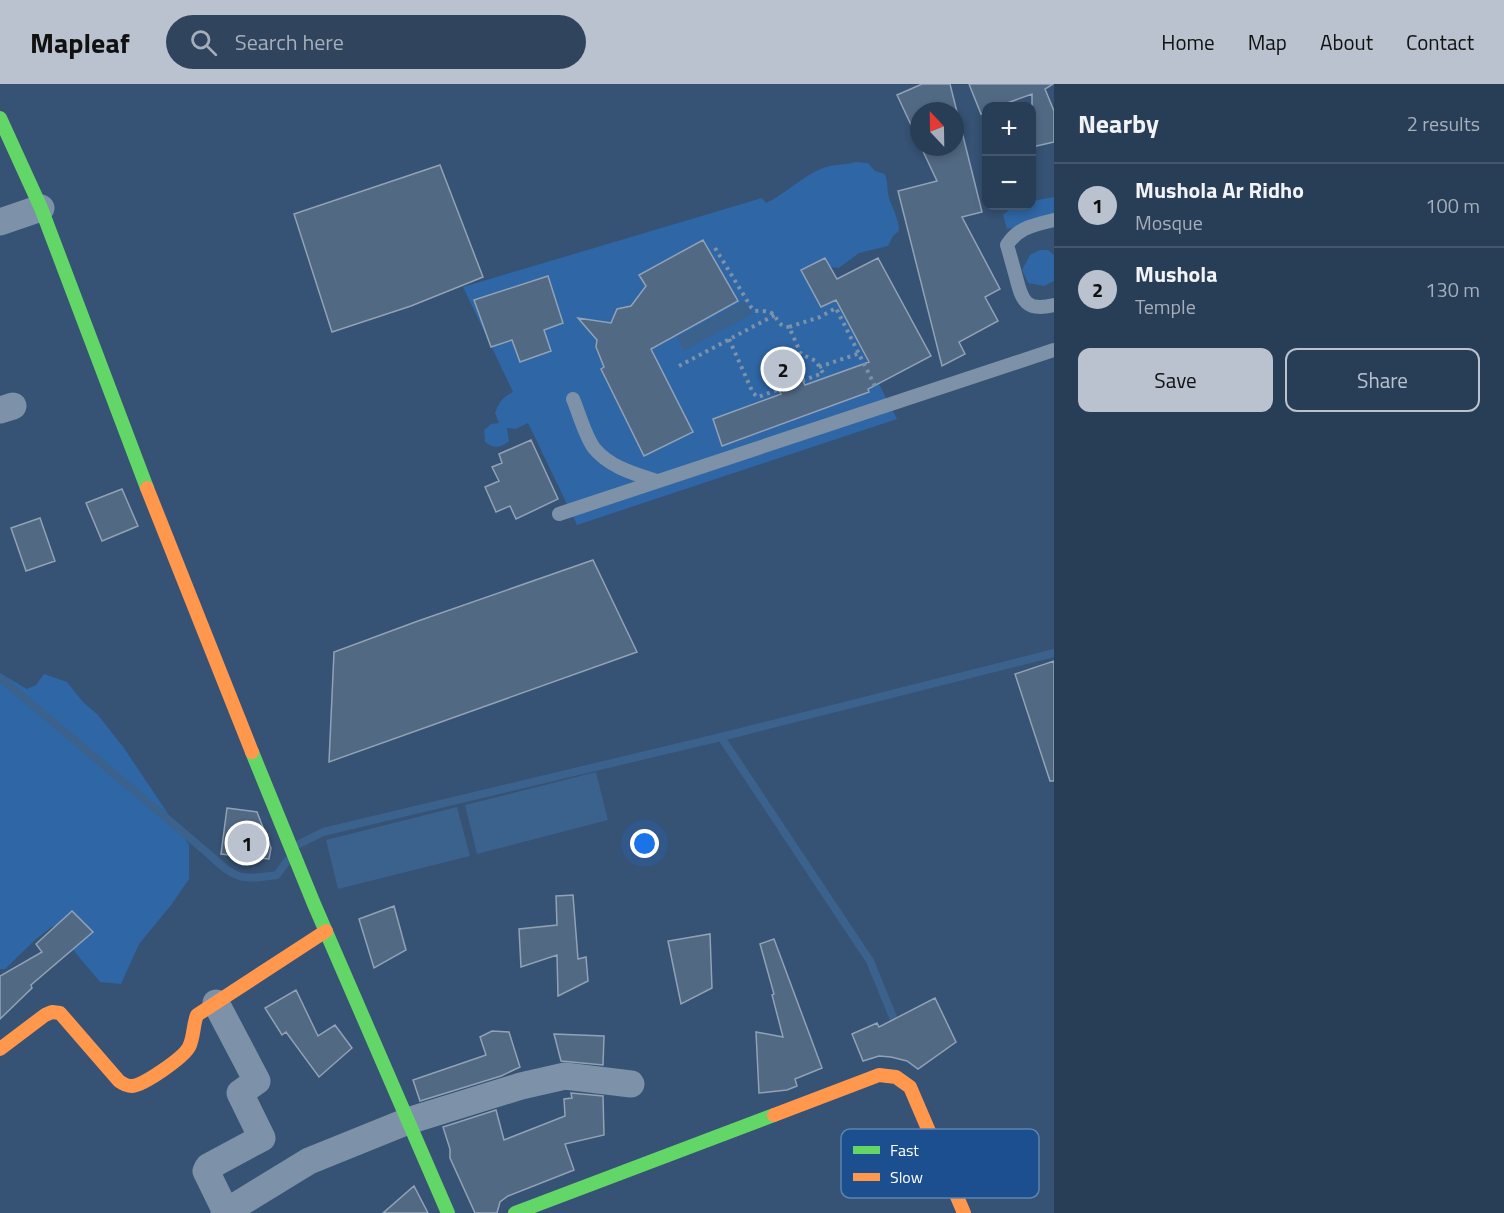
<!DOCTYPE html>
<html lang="en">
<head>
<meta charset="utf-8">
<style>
	body { margin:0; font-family:"Titillium Web",sans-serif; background:#30455d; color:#f1f3f6 }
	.controls { position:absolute; right:18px; top:18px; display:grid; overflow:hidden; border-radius:12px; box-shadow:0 3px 9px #0003 }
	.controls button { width:54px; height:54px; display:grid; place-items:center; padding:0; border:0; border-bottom:2px solid #44576d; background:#283e57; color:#f1f3f6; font:30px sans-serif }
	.compass { position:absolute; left:910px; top:18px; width:54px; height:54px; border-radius:50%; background:#283e57; box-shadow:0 3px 9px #0003; rotate:338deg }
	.you { position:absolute; left:645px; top:760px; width:21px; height:21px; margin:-15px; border:4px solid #fff; border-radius:50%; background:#1a73e8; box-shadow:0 0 0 9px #1a73e833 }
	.badge { display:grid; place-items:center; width:39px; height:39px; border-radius:50%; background:#b9c2ce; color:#111; font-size:20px; font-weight:700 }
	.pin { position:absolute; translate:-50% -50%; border:3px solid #fff; box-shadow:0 2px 6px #0006 }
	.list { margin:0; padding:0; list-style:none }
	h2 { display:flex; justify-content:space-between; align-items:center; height:78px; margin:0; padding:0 24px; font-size:26px }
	h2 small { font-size:20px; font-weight:400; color:#a5aeba }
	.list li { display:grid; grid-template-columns:39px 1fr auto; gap:18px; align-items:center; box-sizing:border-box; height:84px; padding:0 24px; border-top:2px solid #44576d }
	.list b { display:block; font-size:22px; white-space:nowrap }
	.list p { margin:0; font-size:20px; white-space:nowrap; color:#a5aeba }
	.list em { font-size:20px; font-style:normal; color:#a5aeba }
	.actions { display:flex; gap:12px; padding:18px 24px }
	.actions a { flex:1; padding:14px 0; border:2px solid #b9c2ce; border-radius:12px; text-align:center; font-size:21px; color:#b9c2ce }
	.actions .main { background:#b9c2ce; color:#111 }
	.icon { flex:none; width:33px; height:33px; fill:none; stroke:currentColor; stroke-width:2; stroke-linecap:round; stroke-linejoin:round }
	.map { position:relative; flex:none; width:1054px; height:1129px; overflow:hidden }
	header { display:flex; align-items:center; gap:36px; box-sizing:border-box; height:84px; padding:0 30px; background:#b9c2ce; color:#111 }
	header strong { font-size:28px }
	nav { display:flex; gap:33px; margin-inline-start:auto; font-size:21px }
	.search { width:420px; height:54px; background:#30455d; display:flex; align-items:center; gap:15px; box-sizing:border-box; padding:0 21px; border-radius:33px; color:#a5aeba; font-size:22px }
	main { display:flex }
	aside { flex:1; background:#283e57 }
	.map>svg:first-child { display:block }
	.green { fill:#2f66a5 }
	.water { fill:#3b618d }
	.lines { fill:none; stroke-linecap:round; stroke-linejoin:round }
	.stream { stroke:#3b618d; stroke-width:8 }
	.building { fill:#526984; stroke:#92a2b6; stroke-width:1.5 }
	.path { stroke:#7d92a8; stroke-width:4; stroke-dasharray:3 4.5; stroke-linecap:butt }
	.lane { stroke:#7d92a8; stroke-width:14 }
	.street { stroke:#7d92a8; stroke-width:27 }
	.fast { stroke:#63d668; stroke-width:14 }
	.slow { stroke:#ff974d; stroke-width:14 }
	.key { fill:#1b4f8f; stroke:#5f84b1; stroke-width:1.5 }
	.key-label { font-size:16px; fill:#fff }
</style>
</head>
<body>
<header>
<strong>Mapleaf</strong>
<div class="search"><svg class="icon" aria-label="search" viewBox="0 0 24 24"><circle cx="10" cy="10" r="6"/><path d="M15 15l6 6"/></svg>Search here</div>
<nav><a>Home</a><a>Map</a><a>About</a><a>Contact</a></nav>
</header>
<main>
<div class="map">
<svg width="1054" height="1129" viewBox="0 0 1054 1129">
	<rect width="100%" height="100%" fill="#365274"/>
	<path class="green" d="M 856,78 L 868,79 L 875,87 L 885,90 C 888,98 887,106 889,114 C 893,125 899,136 899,147 L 893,152 L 888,162 L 859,169 L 839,184 C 826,182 814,183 806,196 L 821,223 L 836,216 L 860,254 L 858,259 L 897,335 L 577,441 L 528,339 L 516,345 L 507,344 L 509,357 C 501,364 494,365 485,358 L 484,346 L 491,340 L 499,339 L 495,329 C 499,318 503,313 513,308 L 463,203 L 762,114 L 766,119 C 787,109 802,92 823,84 C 833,80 845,81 856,78 Z
		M 1054,113 L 1054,134 L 1007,145 L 1003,131 L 1013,122 L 1032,122 L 1032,117 Z
		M 1040,166 L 1048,166 L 1054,171 L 1054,197 L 1044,202 L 1028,199 L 1022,186 L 1030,171 Z
		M 0,589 L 27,605 L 36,601 L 44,590 L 67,598 L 83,618 L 98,631 L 124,664 L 189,761 L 189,795 L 172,820 L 139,860 L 121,900 L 100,898 L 53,842 L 36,855 L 5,885 L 0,885 Z"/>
	<path class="water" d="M 744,217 L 752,230 L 684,267 L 677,253 Z
		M 596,688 L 608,736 L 477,770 L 465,721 Z
		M 457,723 L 470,772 L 338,805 L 326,756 Z"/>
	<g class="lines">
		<path class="stream" d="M 0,595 L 2,595 L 210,771 C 236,796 241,796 277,791 L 287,777
			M 721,653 L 870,877 L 897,943
			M 299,760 L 323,748 L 721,653 L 1054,569"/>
	</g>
	<path class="building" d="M 922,0 L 950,0 L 982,128 L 962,133 L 1000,205 L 985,213 L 998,237 L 959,258 L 965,270 L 942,282 L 898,107 L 937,97 L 921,63 L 955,63 L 955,27 L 919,27 L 919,58 L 897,11 Z
		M 969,0 L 1053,0 L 1045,5 L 1054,27 L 1054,58 L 1032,63 L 1032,10 L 999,22 L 987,22 L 987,28 L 981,30 Z
		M 440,81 L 483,193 L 411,222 L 332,248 L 294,130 Z
		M 703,156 L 738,217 L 651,265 L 693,348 L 644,372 L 601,285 L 604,283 L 596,263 L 597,256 L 578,234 L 611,239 L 617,225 L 631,222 L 646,202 L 639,191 Z
		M 825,174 L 837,195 L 878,174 L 931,272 L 868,305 L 869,308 L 722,362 L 713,335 L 781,310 L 765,279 L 789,267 L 805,301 L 869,278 L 836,216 L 821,223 L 801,186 Z
		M 548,192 L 563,239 L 544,246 L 551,267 L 520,278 L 512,256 L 491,263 L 474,216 Z
		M 531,356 L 558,415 L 516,435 L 510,422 L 496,428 L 485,403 L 499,397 L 492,383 L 502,379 L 499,370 Z
		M 122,405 L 138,442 L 102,457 L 86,419 Z
		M 40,434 L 55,477 L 26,487 L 11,444 Z
		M 593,476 L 637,568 L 329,678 L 334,568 L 418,537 Z
		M 1054,577 L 1054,697 L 1050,697 L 1015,590 Z
		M 227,724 L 257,728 L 271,764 L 269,775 L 221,770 Z
		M 573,811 L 578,875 L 586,873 L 588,897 L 558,912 L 557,871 L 521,883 L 519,845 L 557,841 L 556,812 Z
		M 394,822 L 406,866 L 374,884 L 359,835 Z
		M 72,827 L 93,848 L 31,901 L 32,904 L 0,935 L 0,892 L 42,868 L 36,860 Z
		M 710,850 L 712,904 L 681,920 L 668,857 Z
		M 774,855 L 822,984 L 795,995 L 797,1002 L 787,1006 L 759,1009 L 756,948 L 783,953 L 772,911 L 774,910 L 760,860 Z
		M 296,906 L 318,952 L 335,941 L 352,964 L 319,993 L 286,948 L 282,951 L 265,924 Z
		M 935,914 L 956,958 L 918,985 L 907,977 L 891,973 L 879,972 L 863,977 L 852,950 L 877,939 L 879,943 Z
		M 492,947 L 509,948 L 520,983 L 501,992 L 420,1017 L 413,996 L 486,971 L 480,953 Z
		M 554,950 L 604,952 L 603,981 L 561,977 Z
		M 571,1009 L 603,1012 L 604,1051 L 565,1060 L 574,1086 L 508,1112 L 500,1118 L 497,1129 L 475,1129 L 450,1074 L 450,1065 L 443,1043 L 496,1026 L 504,1056 L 565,1032 L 564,1015 L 572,1014 Z
		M 414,1102 L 428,1129 L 383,1129 Z"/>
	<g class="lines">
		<path class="path" d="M 715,164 L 751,223 L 755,227 C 784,225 770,241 789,243
			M 729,255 L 753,309 L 758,313 L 823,289 L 816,277 L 801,270 L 789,243 L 820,233 L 836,224 L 876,304
			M 679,282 L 775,231
			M 819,283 L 860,269"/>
		<path class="lane" d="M 1054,136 C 1035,141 1018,143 1007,161 C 1010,171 1013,182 1016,193 C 1022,217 1026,228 1054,221
			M 573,315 C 579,329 585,352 594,364 C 609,383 635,390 657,397
			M 559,430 L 1054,266"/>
		<path class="street" d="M 0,138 L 41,124
			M 0,326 L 13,322
			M 216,919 L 257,997 L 240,1009 L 262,1054 L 208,1083 L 206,1087 L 226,1128
			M 224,1129 L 309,1077 L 408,1037 L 521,1002 L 565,992 L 631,1000"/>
		<path class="fast" d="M 0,34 L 41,124 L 147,404
			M 252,668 L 314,820 L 448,1129
			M 515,1129 L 774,1031"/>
		<path class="slow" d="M 147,404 L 252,668
			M 0,965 L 45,931 L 52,928 L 60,929 L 119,997 C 123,1000 127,1002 132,1002 C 144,1001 183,974 189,963 C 194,953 193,941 197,931 L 326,847
			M 774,1031 L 879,991 L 896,993 L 910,1003 L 964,1129"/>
	</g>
	<rect x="841" y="1045" width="198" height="69" rx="9" class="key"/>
	<rect x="853" y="1062" width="27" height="8" fill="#63d668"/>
	<rect x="853" y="1089" width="27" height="8" fill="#ff974d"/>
	<g class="key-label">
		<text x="890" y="1072">Fast</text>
		<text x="890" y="1099">Slow</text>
	</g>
</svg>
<div class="controls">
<button>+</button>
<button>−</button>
</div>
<svg class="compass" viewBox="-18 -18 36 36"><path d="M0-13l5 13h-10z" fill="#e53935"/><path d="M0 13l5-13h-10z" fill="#a5aeba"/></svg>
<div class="you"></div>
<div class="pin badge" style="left:247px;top:759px">1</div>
<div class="pin badge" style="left:783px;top:285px">2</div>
</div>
<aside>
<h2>Nearby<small>2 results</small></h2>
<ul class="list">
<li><span class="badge">1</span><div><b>Mushola Ar Ridho</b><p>Mosque</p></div><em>100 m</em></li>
<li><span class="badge">2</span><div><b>Mushola</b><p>Temple</p></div><em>130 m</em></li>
</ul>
<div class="actions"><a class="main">Save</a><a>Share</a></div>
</aside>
</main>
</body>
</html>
